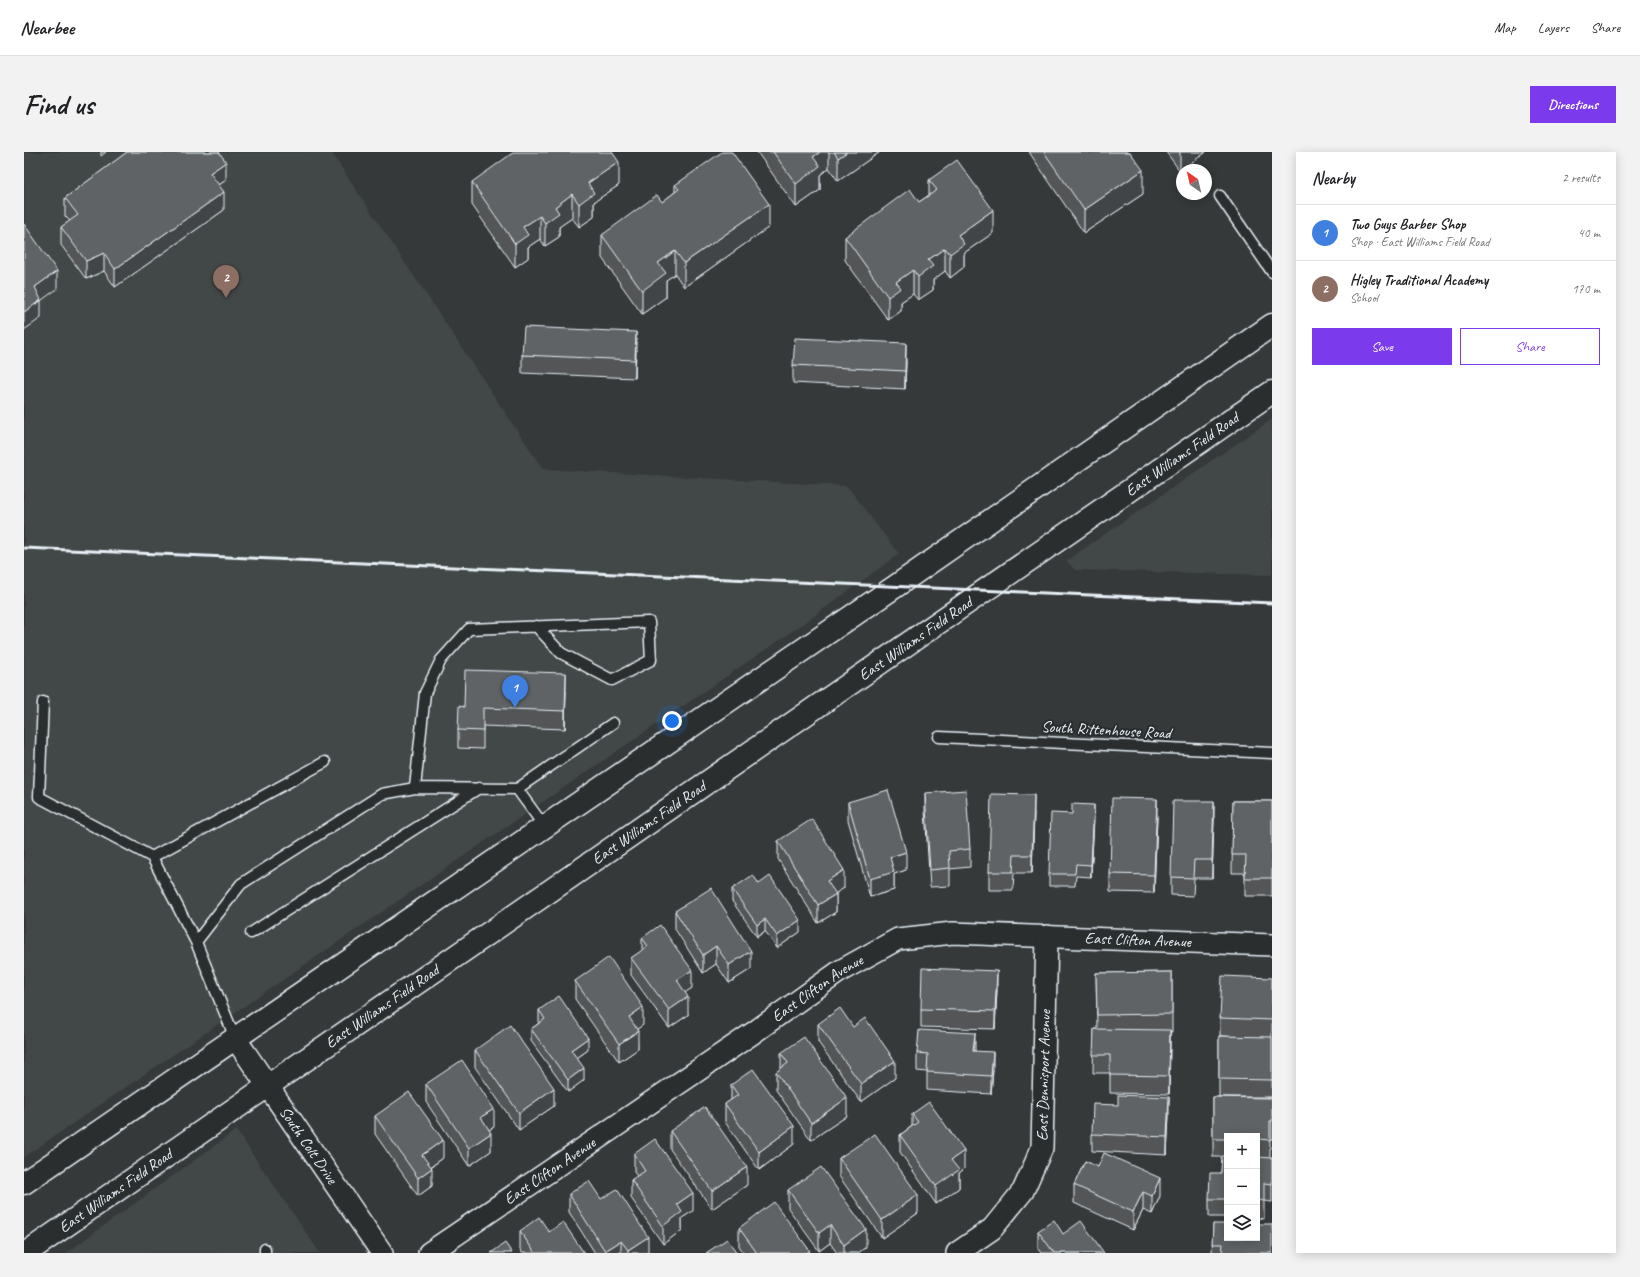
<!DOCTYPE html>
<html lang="en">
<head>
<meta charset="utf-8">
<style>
	body { margin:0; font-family:Caveat,sans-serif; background:#f2f2f2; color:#202124 }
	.controls { position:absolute; right:12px; bottom:12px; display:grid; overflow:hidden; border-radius:0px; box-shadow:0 2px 10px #0003 }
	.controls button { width:36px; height:36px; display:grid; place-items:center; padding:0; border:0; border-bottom:1px solid #e0e0e0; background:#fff; color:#202124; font:20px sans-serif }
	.compass { position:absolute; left:1152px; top:12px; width:36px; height:36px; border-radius:50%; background:#fff; box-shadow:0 2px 10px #0003; rotate:326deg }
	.you { position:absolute; left:648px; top:569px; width:14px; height:14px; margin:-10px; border:3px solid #fff; border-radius:50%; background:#1a73e8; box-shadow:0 0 0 6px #1a73e833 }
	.badge { display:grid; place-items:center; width:26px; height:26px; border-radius:50%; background:#7c3aed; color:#fff; font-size:13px; font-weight:700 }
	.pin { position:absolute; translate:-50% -33px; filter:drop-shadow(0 1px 2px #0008) }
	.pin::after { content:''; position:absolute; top:21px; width:14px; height:12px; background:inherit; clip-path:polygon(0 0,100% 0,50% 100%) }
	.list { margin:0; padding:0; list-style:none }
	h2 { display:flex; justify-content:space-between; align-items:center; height:52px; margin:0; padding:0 16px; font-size:17px }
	h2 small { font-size:13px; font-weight:400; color:#757577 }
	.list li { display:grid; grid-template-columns:26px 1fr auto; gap:12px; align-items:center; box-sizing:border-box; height:56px; padding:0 16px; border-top:1px solid #e0e0e0 }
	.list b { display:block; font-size:15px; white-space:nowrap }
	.list p { margin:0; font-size:13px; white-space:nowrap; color:#757577 }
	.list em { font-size:13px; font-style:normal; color:#757577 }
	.actions { display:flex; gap:8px; padding:12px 16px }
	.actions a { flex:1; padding:9px 0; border:1px solid #7c3aed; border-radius:0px; text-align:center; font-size:14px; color:#7c3aed }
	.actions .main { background:#7c3aed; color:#fff }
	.icon { flex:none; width:22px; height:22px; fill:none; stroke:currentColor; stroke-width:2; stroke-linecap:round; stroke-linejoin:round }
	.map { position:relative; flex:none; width:1248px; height:1101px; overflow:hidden; border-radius:0px }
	header { display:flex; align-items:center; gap:24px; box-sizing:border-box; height:56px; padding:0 20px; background:#fff; border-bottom:1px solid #e0e0e0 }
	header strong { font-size:19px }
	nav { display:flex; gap:22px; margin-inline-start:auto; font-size:14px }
	.intro { display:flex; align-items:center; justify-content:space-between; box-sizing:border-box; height:96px; padding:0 24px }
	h1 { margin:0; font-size:28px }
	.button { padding:10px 18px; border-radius:0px; background:#7c3aed; color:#fff; font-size:14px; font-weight:700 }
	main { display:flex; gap:24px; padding:0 24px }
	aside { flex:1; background:#fff; border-radius:0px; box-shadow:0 2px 10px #0003 }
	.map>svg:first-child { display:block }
	.built { fill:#424647 }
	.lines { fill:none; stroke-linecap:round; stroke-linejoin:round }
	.service-casing { stroke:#e8f1f8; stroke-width:13 }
	.minor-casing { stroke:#e8f1f8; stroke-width:24 }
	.secondary-casing { stroke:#e8f1f8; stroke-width:25 }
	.service { stroke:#2a2d2e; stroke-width:10 }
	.minor { stroke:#2a2d2e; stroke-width:21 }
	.secondary { stroke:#2a2d2e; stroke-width:22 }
	.rail { stroke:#e8f1f8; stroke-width:3 }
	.wall { fill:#525557; stroke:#e8f1f8 }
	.shaded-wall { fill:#424547; stroke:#e8f1f8 }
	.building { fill:#5f6365; stroke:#e8f1f8 }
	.labels { text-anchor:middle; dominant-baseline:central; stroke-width:4; stroke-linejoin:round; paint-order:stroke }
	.street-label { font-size:16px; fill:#e8f1f8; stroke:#2a2d2e }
</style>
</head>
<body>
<header>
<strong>Nearbee</strong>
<nav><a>Map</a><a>Layers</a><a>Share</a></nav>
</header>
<div class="intro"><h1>Find us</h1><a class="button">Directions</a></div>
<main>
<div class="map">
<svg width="1248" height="1101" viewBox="0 0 1248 1101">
	<rect width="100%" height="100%" fill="#35393a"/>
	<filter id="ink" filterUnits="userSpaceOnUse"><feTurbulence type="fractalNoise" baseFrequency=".025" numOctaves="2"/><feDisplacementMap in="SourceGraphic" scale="8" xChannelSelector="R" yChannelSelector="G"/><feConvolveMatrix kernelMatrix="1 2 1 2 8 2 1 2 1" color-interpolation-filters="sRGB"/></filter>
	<g filter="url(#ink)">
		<path class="built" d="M 0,0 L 307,0 L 519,317 L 823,334 L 875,402 L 779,472 L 0,1005 Z
			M 1248,267 L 1248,423 L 1051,418 L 1042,409 Z
			M 212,978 L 296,1101 L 42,1101 Z"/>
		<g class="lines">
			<defs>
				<path id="service" d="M 1196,44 L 1248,120
					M 512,474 L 537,501 L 588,528 L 627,508 L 625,470 L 445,477 L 417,508 L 401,541 L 391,636 L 493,637 L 589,571
					M 19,550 L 15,645 L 128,705
					M 915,585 L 1248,601
					M 493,637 L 520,674
					M 227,781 L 455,636
					M 172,790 L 128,705 L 301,610
					M 211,886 L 172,790 L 217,732 L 358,642 L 391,636
					M 241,1097 L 241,1101"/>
				<g id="minor">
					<path id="s1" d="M 211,886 L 358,1101"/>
					<path id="s2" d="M 405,1101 L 729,881 L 816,819 L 874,787 L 929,781 L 1248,793"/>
					<path id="s3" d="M 933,1101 L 968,1077 L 999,1039 L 1018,996 L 1023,784"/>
				</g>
				<g id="secondary">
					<path d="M 0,1031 L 872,434 L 1248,173"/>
					<path id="s4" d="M 2,1101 C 417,813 834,528 1248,240"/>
				</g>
			</defs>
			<use href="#service" class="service-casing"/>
			<use href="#minor" class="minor-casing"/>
			<use href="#secondary" class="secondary-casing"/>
			<use href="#service" class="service"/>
			<use href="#minor" class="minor"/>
			<use href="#secondary" class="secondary"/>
			<path class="rail" d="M 0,396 L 1248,451"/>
		</g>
		<path class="wall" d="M 102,0 L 195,0 L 202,28 L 195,33 L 200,58 L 91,135 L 80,119 L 62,127 L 37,93 L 37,75 L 46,69 L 41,64 L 41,46 L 102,1 Z
			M 733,0 L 856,0 L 814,29 L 805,16 L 796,23 L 796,38 L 772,55 Z
			M 1005,0 L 1106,0 L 1119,42 L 1060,81 Z
			M 1142,0 L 1182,0 L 1156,19 Z
			M 905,28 L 969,81 L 940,101 L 940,115 L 926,126 L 921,119 L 909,128 L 909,138 L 894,148 L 889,142 L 877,150 L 877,159 L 864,168 L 821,108 L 821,85 L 895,50 L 905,43 Z
			M 448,30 L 595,33 L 570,50 L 570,65 L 555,75 L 548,66 L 535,75 L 535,85 L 521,94 L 516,87 L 504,95 L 504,106 L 491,115 L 448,53 Z
			M 651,33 L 745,75 L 660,135 L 651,122 L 642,128 L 642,145 L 618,162 L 578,106 L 578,83 L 638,50 L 651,40 Z
			M 612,198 L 611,226 L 498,221 L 498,203 Z
			M 882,209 L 881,237 L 769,231 L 769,213 Z
			M 542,539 L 541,577 L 459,574 L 459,597 L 434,596 L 434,578 L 440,555 Z
			M 901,641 L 946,697 L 946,715 L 926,717 L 926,734 L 906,735 L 901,659 Z
			M 1209,649 L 1248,649 L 1248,744 L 1221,744 L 1221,721 L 1208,721 Z
			M 824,650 L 882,718 L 870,722 L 870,738 L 846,745 L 824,668 Z
			M 1010,661 L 1008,721 L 990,721 L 989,738 L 965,738 L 965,720 Z
			M 1070,665 L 1067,725 L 1052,724 L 1051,734 L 1025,734 L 1025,722 Z
			M 1133,665 L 1130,741 L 1086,740 L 1086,722 Z
			M 1190,667 L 1188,726 L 1170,726 L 1169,744 L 1147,743 L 1147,725 Z
			M 754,689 L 820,736 L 812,741 L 812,760 L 794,771 L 754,707 Z
			M 735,732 L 776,780 L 753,796 L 741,779 L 733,785 L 708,749 L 708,737 Z
			M 651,759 L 727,817 L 705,831 L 692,812 L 679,821 L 651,777 Z
			M 618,786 L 668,836 L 661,840 L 664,863 L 645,876 L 607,823 L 607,806 L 618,799 Z
			M 1148,820 L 1148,880 L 1146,880 L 1145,942 L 1086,941 L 1086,921 L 1069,921 L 1070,877 L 1073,877 L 1072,821 Z
			M 1248,826 L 1248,945 L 1195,945 L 1195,884 L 1215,885 L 1196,884 L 1196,866 Z
			M 551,829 L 619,873 L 613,877 L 614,897 L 595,910 L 551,847 Z
			M 973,837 L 971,877 L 897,875 L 897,857 Z
			M 515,858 L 564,898 L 553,906 L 560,928 L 544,940 L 507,889 L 507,877 L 515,871 Z
			M 794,872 L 829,875 L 871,926 L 837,950 L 794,890 Z
			M 451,898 L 530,954 L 495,978 L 451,915 Z
			M 951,899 L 969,918 L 967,942 L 903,938 L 903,920 L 893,919 L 893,901 Z
			M 757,901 L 823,964 L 787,988 L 752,938 L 752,920 L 757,917 Z
			M 402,932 L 470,975 L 465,978 L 467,999 L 445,1014 L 402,950 Z
			M 707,933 L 770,992 L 735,1018 L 701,970 L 701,952 L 707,948 Z
			M 1189,945 L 1248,946 L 1248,987 L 1246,987 L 1246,1006 L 1248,1006 L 1248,1050 L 1240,1049 L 1240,1067 L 1233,1066 L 1233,984 L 1203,984 L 1203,1065 L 1185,1065 L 1185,1047 L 1197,1021 L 1198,1005 L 1189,1005 Z
			M 888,962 L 940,1017 L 935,1021 L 935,1036 L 912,1052 L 876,1000 L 876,983 L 888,974 Z
			M 1145,963 L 1143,1003 L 1068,999 L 1068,982 Z
			M 351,964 L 419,1006 L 407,1015 L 408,1034 L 394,1044 L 351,982 Z
			M 646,979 L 723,1033 L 688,1057 L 646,997 Z
			M 610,1002 L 669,1059 L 658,1066 L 658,1078 L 639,1092 L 607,1046 L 607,1028 L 613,1024 L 610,1020 Z
			M 815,1006 L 894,1061 L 858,1086 L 815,1024 Z
			M 1061,1009 L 1136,1044 L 1128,1062 L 1119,1058 L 1109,1078 L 1050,1051 L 1050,1033 Z
			M 764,1038 L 842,1095 L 834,1101 L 813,1101 L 806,1091 L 795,1099 L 764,1056 Z
			M 545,1042 L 577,1047 L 624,1101 L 571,1101 L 545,1060 Z
			M 1189,1072 L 1248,1101 L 1188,1101 Z
			M 715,1076 L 786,1101 L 720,1101 L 715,1094 Z
			M 496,1079 L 525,1080 L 560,1101 L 498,1101 L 496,1097 Z
			M 1014,1079 L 1039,1082 L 1080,1101 L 1017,1101 L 1014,1097 Z"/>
		<path class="shaded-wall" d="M 77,0 L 82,0 L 77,4 Z
			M 796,0 L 805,0 L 805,16 L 796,23 L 796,38 L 772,55 L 772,32 L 789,5 Z
			M 823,0 L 856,0 L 814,29 L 814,6 Z
			M 1156,0 L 1182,0 L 1156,19 Z
			M 202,10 L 202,28 L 186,39 L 186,21 Z
			M 595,10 L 595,33 L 570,50 L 570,65 L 555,75 L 555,52 L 564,31 Z
			M 1119,18 L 1119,42 L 1060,81 L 1060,58 Z
			M 200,40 L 200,58 L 91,135 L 91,117 Z
			M 548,42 L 548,66 L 535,75 L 535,85 L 521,94 L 521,71 L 531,55 Z
			M 745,52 L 745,75 L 660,135 L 660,111 Z
			M 969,58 L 969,81 L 940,101 L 940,115 L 926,126 L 926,102 L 934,83 Z
			M 516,64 L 516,87 L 504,95 L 504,106 L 491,115 L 491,92 L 499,75 Z
			M 921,96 L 921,119 L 909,128 L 909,138 L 894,148 L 894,125 L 904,108 Z
			M 651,99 L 651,122 L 642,128 L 642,145 L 618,162 L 618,139 L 634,111 Z
			M 80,101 L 80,119 L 62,127 L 62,109 Z
			M 889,118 L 889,142 L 877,150 L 877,159 L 864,168 L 864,145 L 872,130 Z
			M 33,119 L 33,137 L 11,153 L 11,135 Z
			M 17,148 L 17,166 L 0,178 L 0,160 Z
			M 612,180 L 612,198 L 611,226 L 611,208 Z
			M 882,191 L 882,209 L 881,237 L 881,219 Z
			M 542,521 L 542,539 L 541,577 L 541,559 Z
			M 1010,643 L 1010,661 L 1008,721 L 1008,703 Z
			M 1133,647 L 1133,665 L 1130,741 L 1130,723 Z
			M 1190,649 L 1190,667 L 1188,726 L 1188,708 Z
			M 1070,653 L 1070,665 L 1067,725 L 1067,713 Z
			M 882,700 L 882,718 L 870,722 L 870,738 L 846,745 L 846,727 L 866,705 Z
			M 820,718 L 820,736 L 803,747 L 803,729 Z
			M 812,742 L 812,760 L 794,771 L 794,753 Z
			M 741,767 L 741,779 L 733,785 L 733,773 Z
			M 776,768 L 776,780 L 753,796 L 753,784 Z
			M 692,794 L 692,812 L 679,821 L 679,803 Z
			M 727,799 L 727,817 L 705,831 L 705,813 Z
			M 668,818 L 668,836 L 653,846 L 653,828 Z
			M 973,819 L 973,837 L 971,877 L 971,859 Z
			M 664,845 L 664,863 L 645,876 L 645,858 Z
			M 619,855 L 619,873 L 605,883 L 605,865 Z
			M 1146,878 L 1146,896 L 1145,942 L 1145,924 Z
			M 614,879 L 614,897 L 595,910 L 595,892 Z
			M 951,881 L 951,899 L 949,899 Z
			M 564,886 L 564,898 L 547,910 L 547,898 Z
			M 969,900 L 969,918 L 967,942 L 967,924 Z
			M 871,909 L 871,926 L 837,950 L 837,932 Z
			M 560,916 L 560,928 L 544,940 L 544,928 Z
			M 530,936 L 530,954 L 495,978 L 495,961 Z
			M 1145,945 L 1145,963 L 1143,1003 L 1143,985 Z
			M 823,946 L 823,964 L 787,988 L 787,971 Z
			M 470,957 L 470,975 L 457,983 L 457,965 Z
			M 770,974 L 770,992 L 735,1018 L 735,1000 Z
			M 467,981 L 467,999 L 445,1014 L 445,996 Z
			M 419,988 L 419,1006 L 398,1021 L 398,1003 Z
			M 940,999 L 940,1017 L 935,1021 L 935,1036 L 912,1052 L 912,1034 L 927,1008 Z
			M 723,1015 L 723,1033 L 688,1057 L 688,1039 Z
			M 408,1016 L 408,1034 L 394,1044 L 394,1026 Z
			M 1136,1026 L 1136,1044 L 1128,1062 L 1128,1044 Z
			M 1119,1040 L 1119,1058 L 1109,1078 L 1109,1060 Z
			M 669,1041 L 669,1059 L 658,1066 L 658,1078 L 639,1092 L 639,1074 L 653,1052 Z
			M 894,1043 L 894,1061 L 858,1086 L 858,1068 Z
			M 806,1073 L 806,1091 L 795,1099 L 795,1081 Z
			M 842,1077 L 842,1095 L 834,1101 L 820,1101 L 820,1093 Z
			M 624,1085 L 624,1101 L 604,1101 L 604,1098 Z
			M 597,1089 L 597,1101 L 581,1101 L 581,1099 Z"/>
		<path class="building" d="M 103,0 L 195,0 L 202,10 L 186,21 L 200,40 L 91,117 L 80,101 L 62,109 L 37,75 L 54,63 L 41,46 Z
			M 490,0 L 588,0 L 595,10 L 564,31 L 570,41 L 555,52 L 548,42 L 531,55 L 535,61 L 521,71 L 516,64 L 499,75 L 504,83 L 491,92 L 448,30 Z
			M 698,0 L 708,0 L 745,52 L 660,111 L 651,99 L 634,111 L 642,121 L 618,139 L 578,83 L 633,43 L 638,50 L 655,37 L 651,33 Z
			M 749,0 L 796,0 L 789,5 L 796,14 L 772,32 Z
			M 810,0 L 823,0 L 814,6 Z
			M 1020,0 L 1106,0 L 1119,18 L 1060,58 Z
			M 933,8 L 969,58 L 934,83 L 940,92 L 926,102 L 921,96 L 904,108 L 909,114 L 894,125 L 889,118 L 872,130 L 877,136 L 864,145 L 821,85 L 886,37 L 895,50 L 913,38 L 905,28 Z
			M 0,72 L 33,119 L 11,135 L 17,148 L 0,160 Z
			M 500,175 L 612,180 L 611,208 L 498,203 Z
			M 771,186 L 882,191 L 881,219 L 769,213 Z
			M 441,518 L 542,521 L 541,559 L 459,556 L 459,579 L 434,578 L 435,554 L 440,555 Z
			M 864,638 L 882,700 L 866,705 L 870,720 L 846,727 L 824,650 Z
			M 942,638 L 946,697 L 925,699 L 926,716 L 906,718 L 901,641 Z
			M 967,642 L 1010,643 L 1008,703 L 990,703 L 989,720 L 965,720 Z
			M 1088,646 L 1133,647 L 1130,723 L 1086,722 Z
			M 1149,649 L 1190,649 L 1188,708 L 1170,708 L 1169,726 L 1147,725 Z
			M 1209,649 L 1248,649 L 1248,726 L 1221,726 L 1222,703 L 1208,703 Z
			M 1048,652 L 1070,653 L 1067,713 L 1052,712 L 1051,722 L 1025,722 L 1027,661 L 1048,662 Z
			M 788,667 L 820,718 L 803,729 L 812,742 L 794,753 L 754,689 Z
			M 729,723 L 735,732 L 746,724 L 776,768 L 753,784 L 741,767 L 733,773 L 708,737 Z
			M 687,736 L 727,799 L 705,813 L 692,794 L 679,803 L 651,759 Z
			M 636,773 L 668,818 L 653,828 L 664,845 L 645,858 L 607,806 L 624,794 L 618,786 Z
			M 585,805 L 619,855 L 605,865 L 614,879 L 595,892 L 551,829 Z
			M 898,816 L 973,819 L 971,859 L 897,857 Z
			M 1148,820 L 1148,862 L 1073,863 L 1072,821 Z
			M 1198,824 L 1248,826 L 1248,868 L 1196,866 Z
			M 535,844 L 564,886 L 547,898 L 560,916 L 544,928 L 507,877 L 521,867 L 515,858 Z
			M 816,856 L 829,875 L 841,866 L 871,909 L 837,932 L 794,872 Z
			M 486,873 L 530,936 L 495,961 L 451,898 Z
			M 1070,877 L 1146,878 L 1145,924 L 1086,923 L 1086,903 L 1069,903 Z
			M 895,878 L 951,881 L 949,899 L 969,900 L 967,924 L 903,920 L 904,902 L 893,901 Z
			M 1195,884 L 1248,885 L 1248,928 L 1195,927 Z
			M 780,885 L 823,946 L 787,971 L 752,920 L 764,911 L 757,901 Z
			M 438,908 L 470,957 L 457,965 L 467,981 L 445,996 L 402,932 Z
			M 729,917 L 770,974 L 735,1000 L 701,952 L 714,943 L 707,933 Z
			M 385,940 L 419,988 L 398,1003 L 408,1016 L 394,1026 L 351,964 Z
			M 1094,943 L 1145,945 L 1143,985 L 1068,982 L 1069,952 L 1094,953 Z
			M 1189,945 L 1248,946 L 1248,969 L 1246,969 L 1246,988 L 1233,987 L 1233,984 L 1203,984 L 1203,987 L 1189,987 Z
			M 905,950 L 940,999 L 927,1008 L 935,1018 L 912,1034 L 876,983 L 894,970 L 888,962 Z
			M 681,955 L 723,1015 L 688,1039 L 646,979 Z
			M 851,982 L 894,1043 L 858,1068 L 815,1006 Z
			M 631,987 L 669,1041 L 653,1052 L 658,1060 L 639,1074 L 607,1028 L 621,1019 L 610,1002 Z
			M 1080,1001 L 1136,1026 L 1128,1044 L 1119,1040 L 1109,1060 L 1050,1033 L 1061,1009 L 1074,1015 Z
			M 1198,1004 L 1203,1004 L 1203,1047 L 1185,1047 L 1186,1021 L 1197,1021 Z
			M 1233,1005 L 1248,1006 L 1248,1032 L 1240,1031 L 1240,1049 L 1233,1048 Z
			M 797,1015 L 842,1077 L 820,1093 L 806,1073 L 795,1081 L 764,1038 Z
			M 565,1029 L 577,1047 L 593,1037 L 624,1085 L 604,1098 L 597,1089 L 581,1099 L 545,1042 Z
			M 750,1050 L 786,1099 L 782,1101 L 733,1101 L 715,1076 Z
			M 515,1065 L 525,1080 L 539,1070 L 560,1101 L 511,1101 L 496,1079 Z
			M 1030,1068 L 1039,1082 L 1057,1069 L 1080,1101 L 1030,1101 L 1014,1079 Z
			M 1189,1072 L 1203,1072 L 1203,1086 L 1233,1086 L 1233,1072 L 1248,1072 L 1248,1101 L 1198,1101 L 1199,1092 L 1188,1092 Z
			M 703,1087 L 713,1101 L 682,1101 Z
			M 481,1091 L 488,1101 L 467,1101 Z"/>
	</g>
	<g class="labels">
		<g class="street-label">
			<text stroke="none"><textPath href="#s4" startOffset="1405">East Williams Field Road</textPath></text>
			<text stroke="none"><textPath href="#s4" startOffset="1081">East Williams Field Road</textPath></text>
			<text transform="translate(1082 578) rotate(3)">South Rittenhouse Road</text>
			<text stroke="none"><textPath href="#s4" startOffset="757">East Williams Field Road</textPath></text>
			<text stroke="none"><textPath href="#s2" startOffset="805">East Clifton Avenue</textPath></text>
			<text stroke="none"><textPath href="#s2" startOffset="470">East Clifton Avenue</textPath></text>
			<text stroke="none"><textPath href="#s4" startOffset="433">East Williams Field Road</textPath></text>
			<text stroke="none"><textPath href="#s3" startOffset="211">East Dennisport Avenue</textPath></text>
			<text stroke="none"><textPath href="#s1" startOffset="130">South Colt Drive</textPath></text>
			<text stroke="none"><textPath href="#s2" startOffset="146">East Clifton Avenue</textPath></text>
			<text stroke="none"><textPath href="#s4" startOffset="109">East Williams Field Road</textPath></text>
		</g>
	</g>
</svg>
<div class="controls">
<button>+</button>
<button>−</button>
<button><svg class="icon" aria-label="layers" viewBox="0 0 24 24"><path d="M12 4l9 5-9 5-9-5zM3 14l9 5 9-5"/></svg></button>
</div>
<svg class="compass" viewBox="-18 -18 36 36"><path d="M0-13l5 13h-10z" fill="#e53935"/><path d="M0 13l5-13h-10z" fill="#757577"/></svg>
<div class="you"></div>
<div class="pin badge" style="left:491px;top:556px;background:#3f7fe0">1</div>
<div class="pin badge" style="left:202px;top:146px;background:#8d6e63">2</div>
</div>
<aside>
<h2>Nearby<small>2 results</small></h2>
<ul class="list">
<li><span class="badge" style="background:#3f7fe0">1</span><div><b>Two Guys Barber Shop</b><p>Shop · East Williams Field Road</p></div><em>40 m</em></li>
<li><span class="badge" style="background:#8d6e63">2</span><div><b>Higley Traditional Academy</b><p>School</p></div><em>170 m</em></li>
</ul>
<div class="actions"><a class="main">Save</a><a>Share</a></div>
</aside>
</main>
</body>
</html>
